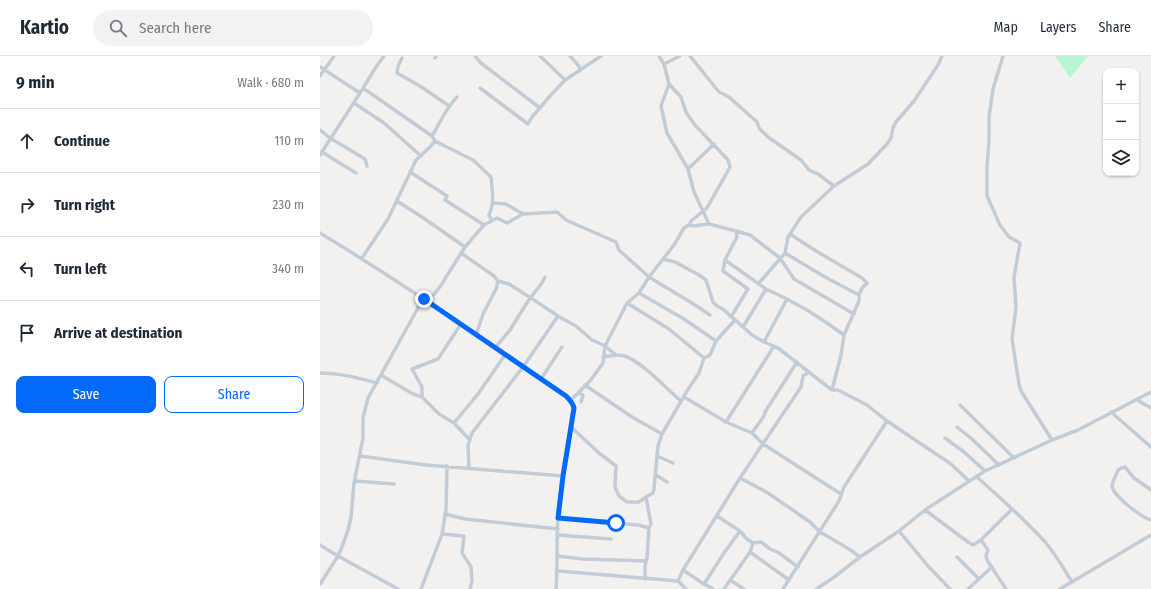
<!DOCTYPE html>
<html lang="en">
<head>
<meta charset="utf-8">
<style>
	body { margin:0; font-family:"Fira Sans Condensed",sans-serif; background:#f2f2f3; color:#1f2937 }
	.controls { position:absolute; right:12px; top:12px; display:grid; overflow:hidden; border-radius:8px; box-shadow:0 1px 3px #0004 }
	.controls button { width:36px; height:36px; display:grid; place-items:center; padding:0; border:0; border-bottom:1px solid #e0e1e3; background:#fff; color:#1f2937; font:20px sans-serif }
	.stop { position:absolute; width:12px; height:12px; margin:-9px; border:3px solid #0369fa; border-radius:50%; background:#fff }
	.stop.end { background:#0369fa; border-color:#fff; box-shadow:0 1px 4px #0008 }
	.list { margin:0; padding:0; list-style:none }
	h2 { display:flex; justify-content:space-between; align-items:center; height:52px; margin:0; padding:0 16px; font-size:17px }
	h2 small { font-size:13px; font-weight:400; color:#747a83 }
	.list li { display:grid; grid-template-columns:26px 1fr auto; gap:12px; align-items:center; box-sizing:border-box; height:64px; padding:0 16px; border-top:1px solid #e0e1e3 }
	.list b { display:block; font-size:15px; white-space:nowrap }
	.list em { font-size:13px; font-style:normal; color:#747a83 }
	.actions { display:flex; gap:8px; padding:12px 16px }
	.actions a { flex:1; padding:9px 0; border:1px solid #0369fa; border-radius:8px; text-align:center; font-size:14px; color:#0369fa }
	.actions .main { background:#0369fa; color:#fff }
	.icon { flex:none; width:22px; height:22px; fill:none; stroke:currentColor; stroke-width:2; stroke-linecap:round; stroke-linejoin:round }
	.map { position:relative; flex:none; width:831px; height:533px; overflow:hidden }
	header { display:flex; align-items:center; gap:24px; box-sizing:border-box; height:56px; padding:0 20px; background:#fff; border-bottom:1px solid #e0e1e3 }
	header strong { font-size:19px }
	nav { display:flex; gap:22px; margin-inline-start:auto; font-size:14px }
	.search { width:280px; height:36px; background:#f2f2f3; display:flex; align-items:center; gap:10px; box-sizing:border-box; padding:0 14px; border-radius:22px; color:#747a83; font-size:15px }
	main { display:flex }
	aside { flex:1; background:#fff }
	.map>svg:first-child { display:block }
	.green { fill:#baf5d2 }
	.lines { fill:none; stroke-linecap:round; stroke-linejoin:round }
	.minor { stroke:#c2ccd7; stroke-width:3.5 }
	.route { stroke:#0369fa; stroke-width:5 }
</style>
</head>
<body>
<header>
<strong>Kartio</strong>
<div class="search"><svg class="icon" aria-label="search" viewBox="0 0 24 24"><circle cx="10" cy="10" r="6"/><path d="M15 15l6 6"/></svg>Search here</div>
<nav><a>Map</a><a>Layers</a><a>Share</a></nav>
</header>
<main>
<aside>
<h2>9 min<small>Walk · 680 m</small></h2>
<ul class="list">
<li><svg class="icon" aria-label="ahead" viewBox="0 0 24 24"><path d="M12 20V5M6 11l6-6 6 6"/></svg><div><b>Continue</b></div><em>110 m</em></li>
<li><svg class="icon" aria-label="right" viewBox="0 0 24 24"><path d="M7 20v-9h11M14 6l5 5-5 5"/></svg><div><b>Turn right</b></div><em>230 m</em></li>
<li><svg class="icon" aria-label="left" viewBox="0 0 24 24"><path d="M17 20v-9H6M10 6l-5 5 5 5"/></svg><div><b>Turn left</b></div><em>340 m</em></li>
<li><svg class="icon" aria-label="arrive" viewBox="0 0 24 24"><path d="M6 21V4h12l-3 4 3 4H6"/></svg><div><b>Arrive at destination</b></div></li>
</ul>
<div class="actions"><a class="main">Save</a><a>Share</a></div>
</aside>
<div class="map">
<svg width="831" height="533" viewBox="0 0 831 533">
	<rect width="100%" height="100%" fill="#f3f0f0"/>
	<path class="green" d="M 735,0 L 768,0 L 750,22 Z"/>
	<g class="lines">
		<path class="minor" d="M 155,0 L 161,7 L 220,52
			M 220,0 L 245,24
			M 250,0 L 259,10 L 260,15
			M 339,0 L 344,8 L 360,0
			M 370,0 L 399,36 L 409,41 L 437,66 L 439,72 L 448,81 L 481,104 L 489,114 L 498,118 L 514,130
			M 683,0 L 673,33 L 669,61 L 669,84 L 667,110 L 667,140 L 680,169 L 689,181 L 700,187 L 694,221 L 696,251 L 692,283 L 699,328 L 701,335 L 732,384
			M 82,2 L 78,10 L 77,17 L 100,30 L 129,50
			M 115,2 L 116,0
			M 344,8 L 349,28 L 341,50 L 347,77 L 368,113 L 374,136 L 389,168
			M 0,11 L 40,37
			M 0,20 C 4,13 10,7 14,0
			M 43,32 L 112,80 L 115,85 L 153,104 L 171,121 C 172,133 175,147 169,159 L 172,165
			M 160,32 L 208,68 L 212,61 L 230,40 L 245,24 L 281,0
			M 34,47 L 64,67 L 101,100
			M 0,74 L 10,82 L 45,103 L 47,110
			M 112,80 C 120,67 126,52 137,41
			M 2,96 L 36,117
			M 0,99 L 40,37 L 56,11 L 64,0
			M 368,113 L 394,88
			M 90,116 L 127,140 L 125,144 L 164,169
			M 77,145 L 102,161 L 145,191
			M 173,147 L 186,148 L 203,158
			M 369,169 L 373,170 L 389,168 L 416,175 L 430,179 L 460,202 L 474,223 L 534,258
			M 0,177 C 84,228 165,284 246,340 L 253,348 L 254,352 C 248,389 240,425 238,462 C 236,486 238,509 236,533
			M 470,178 L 496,195 L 542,222 L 547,227 L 542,232 L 539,239 L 539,245 L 524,279 L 521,299 L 512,334
			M 141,197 L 174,220 L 178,225 L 176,233 L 163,258 L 156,279
			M 465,197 L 505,221 L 539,239
			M 42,202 L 68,163 L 96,104 L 109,92 L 115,85
			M 343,203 L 355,206 L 379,219 L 386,224 L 393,246 L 397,250 L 404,254 L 432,279 L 444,286 L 458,292 L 512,334 L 518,334 L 547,349 L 567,365 L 631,408 L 649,425
			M 405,204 L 446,233 L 467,243 L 487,254 L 507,267 L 524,279
			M 178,225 L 189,228 L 211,242 L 238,260 L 256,270 L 272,284 L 285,290 L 296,299
			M 439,227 L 465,197 L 468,181 L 481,161 L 514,130 L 548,108 L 567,88 L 571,82 L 573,72 L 576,66 L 594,45 L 618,9 L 622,0
			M 319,237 L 364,263 L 396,285
			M 108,246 L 122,228 L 126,221 L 145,191 L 164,169 L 177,162 L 187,167 L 203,158 L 237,156 L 246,164 L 296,186 L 299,194 L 329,221 L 375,249 L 390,259
			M 307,247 L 349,273 L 384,302
			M 411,261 L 428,233 L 403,215 L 405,204 L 417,181 L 416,175
			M 423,271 L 446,233
			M 444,286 L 467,243
			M 175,292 L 190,274 L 208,245 L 222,227 L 225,221
			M 283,301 C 290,300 297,298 305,300 C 322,306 347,333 361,345
			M 0,317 C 20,317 38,322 57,327
			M 61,319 L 93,338 L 102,341 L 119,358 L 134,367 L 149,383
			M 221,323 L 242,291
			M 265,329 L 312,361 L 342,378
			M 258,337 L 263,339 L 261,346
			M 102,341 L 102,331 L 92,313 L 118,303 L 141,268
			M 364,341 L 406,366 L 432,377 L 443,388 L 521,438
			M 817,344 L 831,352
			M 250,345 L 270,325 L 283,307 L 285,290 L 307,247 L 319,237 L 329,221 L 354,189 L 364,172 L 369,169 L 371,165 L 387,152 L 410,111 L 408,104 L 374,68 L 366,56 L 361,41 L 349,28
			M 640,349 L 694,402
			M 791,356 L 831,391
			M 406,366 L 454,290
			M 134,367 L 158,338 L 185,299
			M 251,371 L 279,397 L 296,410 L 295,431 L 299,440 L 307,446 L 319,446 L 326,441 L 331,468 L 329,472
			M 637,371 L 652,383 L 679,409
			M 432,377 L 444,360 L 445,356 L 477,306
			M 625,382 L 644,396 L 665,415
			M 40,400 L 106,409 L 243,420
			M 337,400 L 353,407
			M 149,412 L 148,389 L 152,377 L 203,311 L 238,260
			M 336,419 L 347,426
			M 657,421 C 680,442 705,463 726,487 C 736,499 744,513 752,526
			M 420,422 L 448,437 L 490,466 L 500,476 L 529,493 L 540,501
			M 35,425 L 74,428
			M 831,434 L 814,422 L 805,411 C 799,412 798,414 796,419 C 794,423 792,427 792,431 C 795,441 822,462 831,464
			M 326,441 L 333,437 L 334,433 L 338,390 L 342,378 L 367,335 L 379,317 L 384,302 L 390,299 L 396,285 L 415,264
			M 605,454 L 648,486 L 653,489 L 661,484 L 692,453
			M 125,458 L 145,463 L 238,473
			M 397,460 L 420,475 L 427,483 L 433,487 L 441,486 L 450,493 L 459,497 L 478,511
			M 238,462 L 318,469 L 329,472 L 327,502 L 325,510 L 325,523
			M 579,475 L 608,510 L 630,533
			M 122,478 L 144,480 L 142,497 L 151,511 L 152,525 L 150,533
			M 237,479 L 291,483
			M 661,484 L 668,494 L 666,500 L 667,504 L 686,533
			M 0,489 L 18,500 L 78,533
			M 430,496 L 469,524
			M 237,500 L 263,503 L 326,505
			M 637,501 L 659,523
			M 363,514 L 384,528 L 404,497 L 420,475
			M 238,515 L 358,525
			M 410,524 L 424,533
			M 0,528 L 18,500 L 22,491 L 28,474 L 31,461 L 34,427 L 43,382 L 43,362 L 48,342 L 103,243
			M 384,528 L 393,533
			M 101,533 L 122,478 L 126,454 L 127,410
			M 366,533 L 358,525 L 363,514 L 420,422 L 481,331 L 483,320 L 489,316
			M 404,533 L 430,496 L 433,487
			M 463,533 L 519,445 L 524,431 L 567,365
			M 496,533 L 513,522 L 540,501 L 579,475 L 605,454 L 665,415 L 732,384 L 758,374 L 831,336
			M 648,533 L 672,511
			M 740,533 L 831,479"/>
	</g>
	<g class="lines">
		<path class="route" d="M 104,243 L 246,340 C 250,344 253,347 254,352 L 243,420 L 238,462 L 296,467"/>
	</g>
</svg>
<div class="controls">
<button>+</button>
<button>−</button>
<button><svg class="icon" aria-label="layers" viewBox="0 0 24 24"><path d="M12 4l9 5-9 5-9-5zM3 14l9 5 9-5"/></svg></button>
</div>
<div class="stop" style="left:296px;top:467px"></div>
<div class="stop end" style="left:104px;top:243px"></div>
</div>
</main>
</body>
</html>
